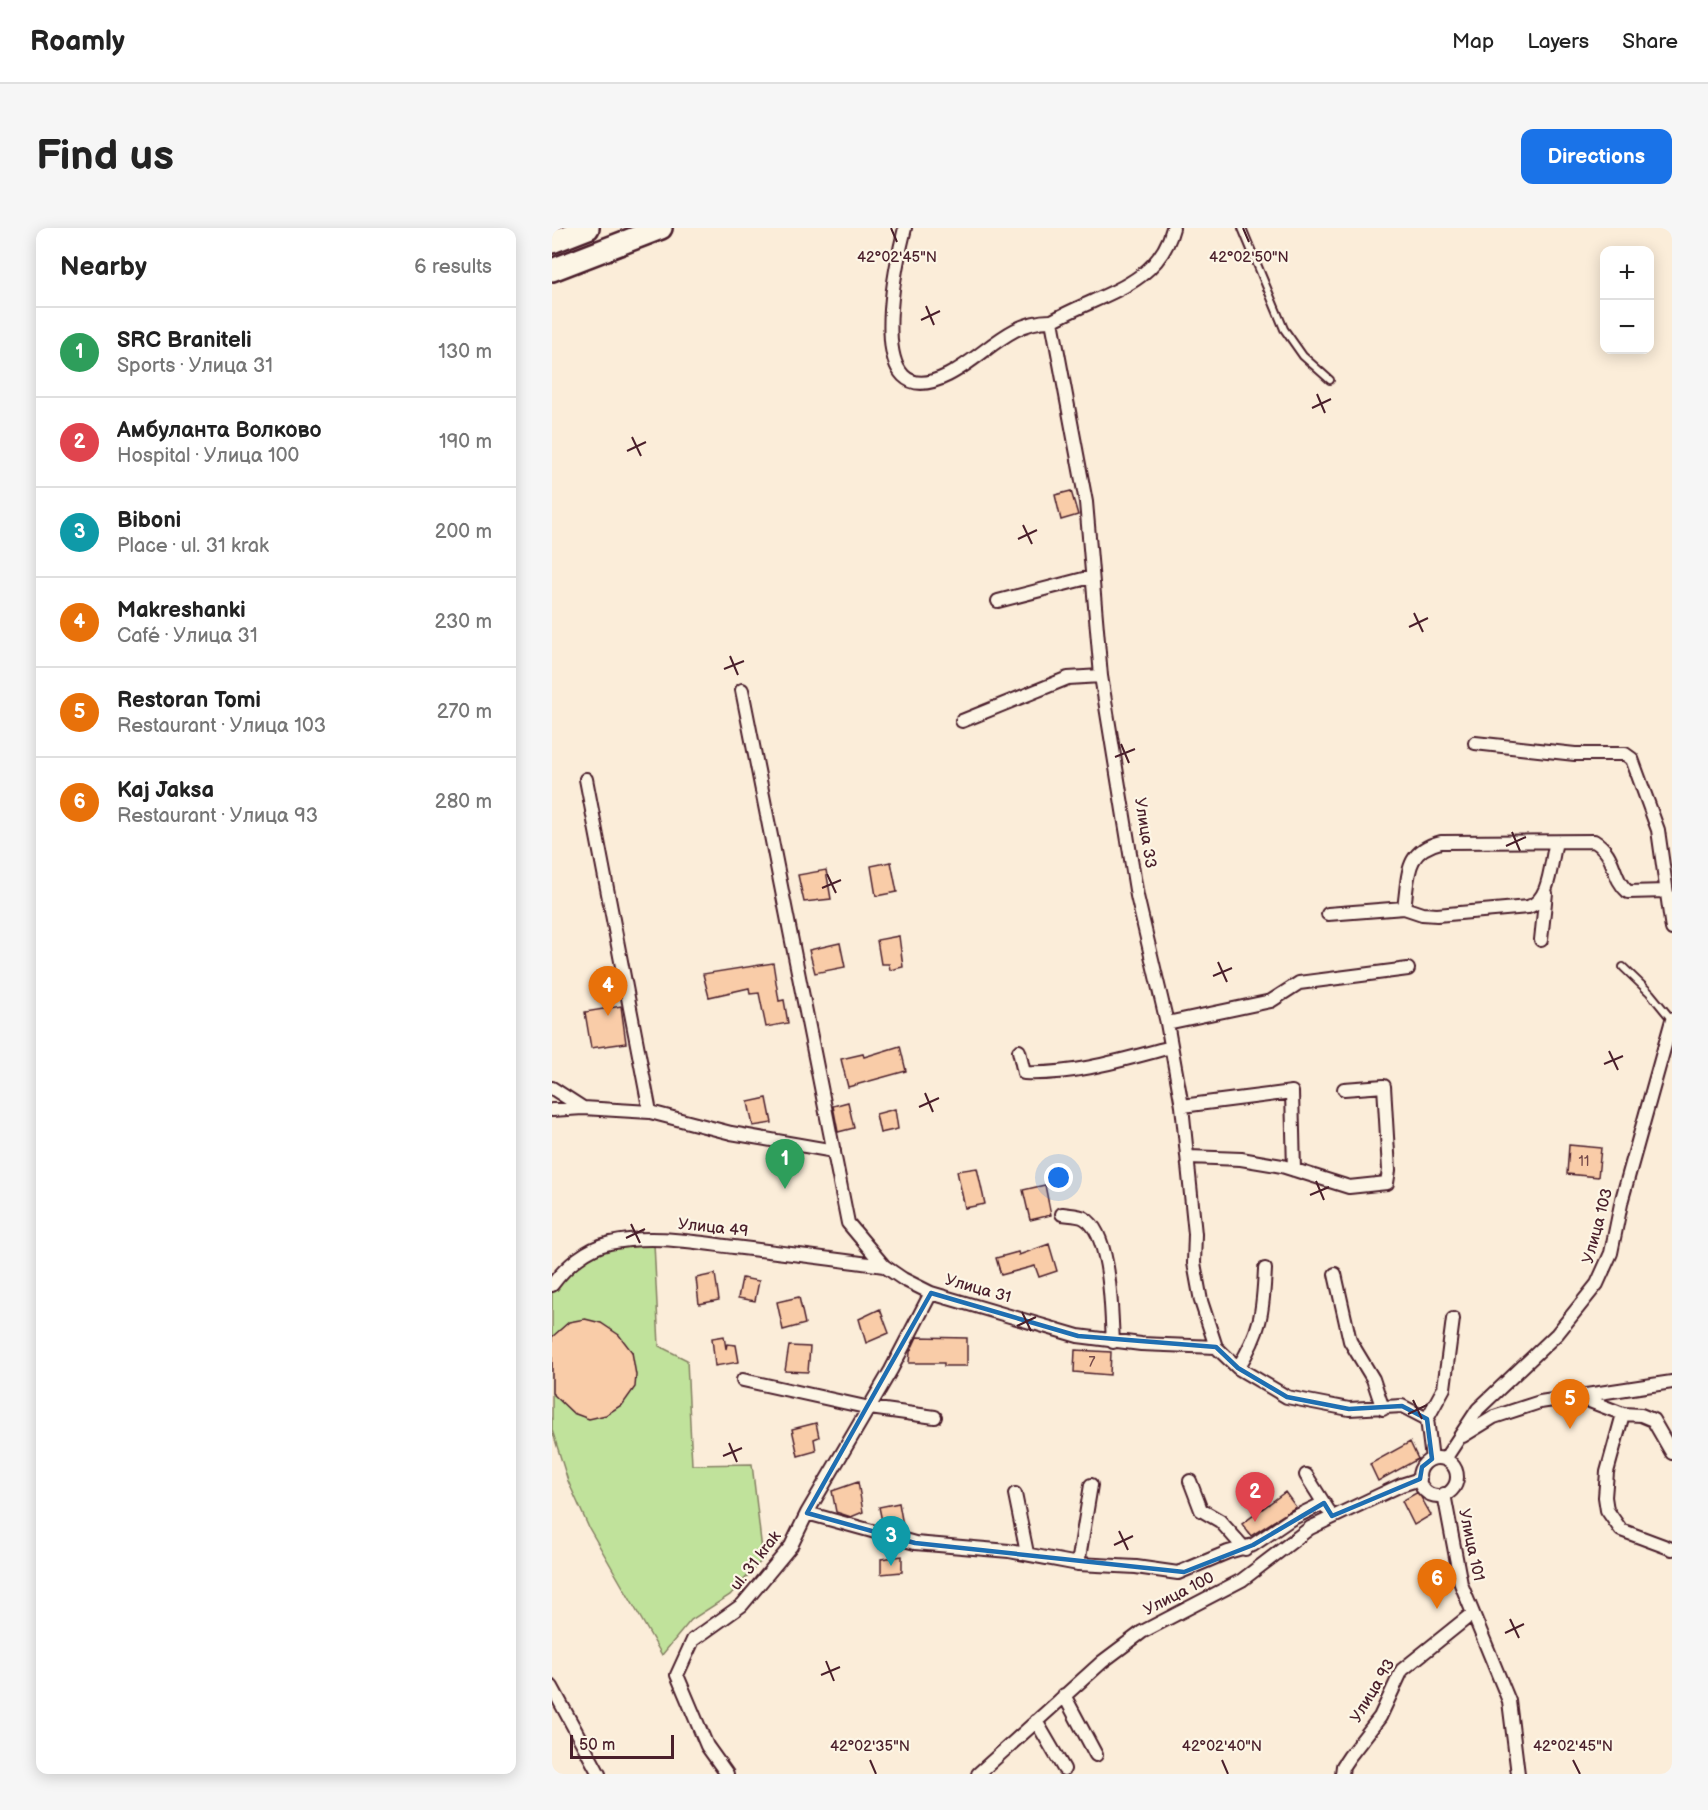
<!DOCTYPE html>
<html lang="en">
<head>
<meta charset="utf-8">
<style>
	body { margin:0; font-family:"Balsamiq Sans",sans-serif; background:#f6f6f6; color:#222 }
	.controls { position:absolute; right:18px; top:18px; display:grid; overflow:hidden; border-radius:12px; box-shadow:0 3px 15px #0003 }
	.controls button { width:54px; height:54px; display:grid; place-items:center; padding:0; border:0; border-bottom:2px solid #e0e0e0; background:#fff; color:#222; font:30px sans-serif }
	.scale { position:absolute; left:18px; bottom:15px; width:104px; box-sizing:border-box; padding-left:6px; border:3px solid #4a1f2b; border-top:0; font-size:16px; line-height:21px; white-space:nowrap; color:#4a1f2b; -webkit-text-stroke:4px #fcf5e5; paint-order:stroke }
	.you { position:absolute; left:507px; top:950px; width:21px; height:21px; margin:-15px; border:4px solid #fff; border-radius:50%; background:#1a73e8; box-shadow:0 0 0 9px #1a73e833 }
	.badge { display:grid; place-items:center; width:39px; height:39px; border-radius:50%; background:#1a73e8; color:#fff; font-size:20px; font-weight:700 }
	.pin { position:absolute; translate:-50% -50px; filter:drop-shadow(0 2px 3px #0008) }
	.pin::after { content:''; position:absolute; top:32px; width:21px; height:18px; background:inherit; clip-path:polygon(0 0,100% 0,50% 100%) }
	.list { margin:0; padding:0; list-style:none }
	h2 { display:flex; justify-content:space-between; align-items:center; height:78px; margin:0; padding:0 24px; font-size:26px }
	h2 small { font-size:20px; font-weight:400; color:#767676 }
	.list li { display:grid; grid-template-columns:39px 1fr auto; gap:18px; align-items:center; box-sizing:border-box; height:90px; padding:0 24px; border-top:2px solid #e0e0e0 }
	.list b { display:block; font-size:22px; white-space:nowrap }
	.list p { margin:0; font-size:20px; white-space:nowrap; color:#767676 }
	.list em { font-size:20px; font-style:normal; color:#767676 }
	.map { position:relative; flex:none; width:1120px; height:1546px; overflow:hidden; border-radius:12px }
	header { display:flex; align-items:center; gap:36px; box-sizing:border-box; height:84px; padding:0 30px; background:#fff; border-bottom:2px solid #e0e0e0 }
	header strong { font-size:28px }
	nav { display:flex; gap:33px; margin-inline-start:auto; font-size:21px }
	.intro { display:flex; align-items:center; justify-content:space-between; box-sizing:border-box; height:144px; padding:0 36px }
	h1 { margin:0; font-size:42px }
	.button { padding:15px 27px; border-radius:12px; background:#1a73e8; color:#fff; font-size:21px; font-weight:700 }
	main { display:flex; gap:36px; padding:0 36px }
	aside { flex:1; background:#fff; border-radius:12px; box-shadow:0 3px 15px #0003 }
	.map>svg:first-child { display:block }
	.green { fill:#c0e29b; stroke:#858063; stroke-width:1.5 }
	.building { fill:#f9cca8; stroke:#4a1f2b; stroke-width:1.5 }
	.lines { fill:none; stroke-linecap:round; stroke-linejoin:round }
	.lane-casing { stroke:#4a1f2b; stroke-width:10 }
	.street-casing { stroke:#4a1f2b; stroke-width:16 }
	.highway-casing { stroke:#4a1f2b; stroke-width:26 }
	.lane { stroke:#fcf5e5; stroke-width:6 }
	.street { stroke:#fcf5e5; stroke-width:12 }
	.highway { stroke:#fcf5e5; stroke-width:21 }
	.marked { fill:none; stroke:#1f6fb2; stroke-width:4.5; stroke-linejoin:round }
	.ticks { fill:none; stroke:#4a1f2b; stroke-width:2 }
	.labels { text-anchor:middle; dominant-baseline:central; stroke-width:4.5; stroke-linejoin:round; paint-order:stroke }
	.number-label { font-size:14px; fill:#764a4a }
	.street-label { font-size:16px; fill:#4a1f2b; stroke:#fcf5e5 }
	.ticks-label { font-size:15px; text-anchor:middle; fill:#4a1f2b; stroke:#fcf5e5; stroke-width:4.5; stroke-linejoin:round; paint-order:stroke }
</style>
</head>
<body>
<header>
<strong>Roamly</strong>
<nav><a>Map</a><a>Layers</a><a>Share</a></nav>
</header>
<div class="intro"><h1>Find us</h1><a class="button">Directions</a></div>
<main>
<aside>
<h2>Nearby<small>6 results</small></h2>
<ul class="list">
<li><span class="badge" style="background:#2e9e5b">1</span><div><b>SRC Braniteli</b><p>Sports · Улица 31</p></div><em>130 m</em></li>
<li><span class="badge" style="background:#e0444e">2</span><div><b>Амбуланта Волково</b><p>Hospital · Улица 100</p></div><em>190 m</em></li>
<li><span class="badge" style="background:#0f9aa8">3</span><div><b>Biboni</b><p>Place · ul. 31 krak</p></div><em>200 m</em></li>
<li><span class="badge" style="background:#e8710a">4</span><div><b>Makreshanki</b><p>Café · Улица 31</p></div><em>230 m</em></li>
<li><span class="badge" style="background:#e8710a">5</span><div><b>Restoran Tomi</b><p>Restaurant · Улица 103</p></div><em>270 m</em></li>
<li><span class="badge" style="background:#e8710a">6</span><div><b>Kaj Jaksa</b><p>Restaurant · Улица 93</p></div><em>280 m</em></li>
</ul>
</aside>
<div class="map">
<svg width="1120" height="1546" viewBox="0 0 1120 1546">
	<rect width="100%" height="100%" fill="#fbedd9"/>
	<filter id="ink" filterUnits="userSpaceOnUse"><feTurbulence type="fractalNoise" baseFrequency=".0167" numOctaves="2"/><feDisplacementMap in="SourceGraphic" scale="12" xChannelSelector="R" yChannelSelector="G"/><feConvolveMatrix kernelMatrix="1 2 1 2 8 2 1 2 1" color-interpolation-filters="sRGB"/></filter>
	<g filter="url(#ink)">
		<path class="green" d="M 57,1015 L 102,1015 L 107,1118 L 135,1132 L 140,1237 L 200,1236 L 211,1331 L 178,1367 L 139,1392 L 110,1427 L 37,1300 L 16,1253 L 0,1202 L 0,1058 Z"/>
		<path class="building" d="M 519,263 L 526,287 L 509,292 L 503,267 Z
			M 339,634 L 345,664 L 324,668 L 319,638 Z
			M 274,642 L 279,671 L 252,674 L 246,647 Z
			M 347,708 L 351,739 L 338,742 L 337,736 L 329,736 L 325,712 Z
			M 288,715 L 293,739 L 263,745 L 257,722 Z
			M 221,735 L 227,773 L 232,772 L 236,795 L 214,799 L 207,765 L 198,766 L 197,760 L 157,769 L 151,746 Z
			M 69,778 L 74,815 L 39,820 L 33,784 Z
			M 348,818 L 354,843 L 296,859 L 289,831 L 311,826 L 312,829 Z
			M 215,870 L 220,895 L 201,898 L 196,874 Z
			M 296,874 L 302,900 L 286,904 L 281,878 Z
			M 343,881 L 346,901 L 328,905 L 324,886 Z
			M 1017,917 L 1049,920 L 1046,949 L 1015,946 Z
			M 425,940 L 433,976 L 413,980 L 405,943 Z
			M 493,957 L 499,987 L 478,992 L 471,962 Z
			M 497,1016 L 505,1043 L 487,1049 L 483,1038 L 449,1047 L 444,1030 L 466,1024 L 467,1027 Z
			M 163,1046 L 167,1072 L 147,1076 L 144,1050 Z
			M 190,1050 L 207,1053 L 203,1073 L 186,1070 Z
			M 247,1069 L 253,1096 L 231,1102 L 225,1074 Z
			M 328,1081 L 337,1105 L 314,1115 L 307,1091 Z
			M 33,1091 L 49,1095 L 67,1107 L 80,1124 L 84,1147 L 83,1159 L 71,1176 L 54,1187 L 37,1191 L 21,1185 L 0,1165 L 0,1109 L 17,1094 Z
			M 172,1108 L 174,1121 L 175,1116 L 184,1117 L 187,1134 L 163,1138 L 160,1110 Z
			M 365,1109 L 415,1110 L 415,1138 L 392,1138 L 392,1135 L 357,1135 L 358,1124 Z
			M 237,1118 L 258,1119 L 256,1144 L 233,1143 Z
			M 523,1122 L 559,1124 L 558,1147 L 522,1144 Z
			M 264,1195 L 267,1209 L 262,1211 L 264,1223 L 246,1228 L 240,1201 Z
			M 858,1214 L 866,1231 L 826,1253 L 818,1236 Z
			M 306,1254 L 311,1284 L 299,1289 L 284,1284 L 280,1263 Z
			M 733,1264 L 744,1279 L 699,1308 L 690,1296 Z
			M 866,1264 L 879,1287 L 862,1297 L 850,1273 Z
			M 347,1275 L 352,1303 L 351,1303 L 331,1298 L 327,1279 Z
			M 350,1328 L 350,1344 L 329,1346 L 329,1331 Z"/>
		<g class="lines">
			<defs>
				<path id="lane" d="M 690,0 L 732,101 L 751,128 L 778,152
					M 1071,739 L 1098,765 L 1120,792"/>
				<path id="street" d="M 353,0 C 344,36 309,191 396,147 C 432,129 458,92 500,93
					M 500,93 L 534,274 L 549,448 L 585,668 L 615,795 L 630,878 L 643,1006 L 642,1035 L 649,1073 L 664,1119
					M 500,93 C 547,66 606,58 621,0
					M 446,373 L 539,349
					M 190,462 L 296,995 L 332,1038 L 351,1051 L 379,1065 L 526,1108 L 589,1116 L 664,1119 L 686,1140 L 735,1169 L 797,1181 L 850,1178 L 875,1191 L 880,1231
					M 410,493 L 516,450 L 549,448
					M 923,515 L 1023,526 L 1073,526 L 1080,531 L 1106,602 L 1120,701
					M 34,551 L 98,884
					M 852,680 C 857,648 852,623 889,614 L 1042,613 C 1065,627 1058,648 1076,664 L 1114,663
					M 776,686 L 852,680 L 870,686 L 885,687 L 976,679 C 999,672 998,635 1004,614
					M 989,712 L 994,665
					M 615,795 L 719,773 L 747,755 L 856,741
					M 467,823 L 472,845 C 522,847 570,832 619,819
					M 0,860 L 31,880
					M 630,878 L 740,864 L 742,942
					M 0,882 L 31,880 L 98,884 L 179,905 L 282,923
					M 637,929 L 689,931 L 730,938 L 797,959 L 835,955 L 837,942 L 832,858 L 792,861
					M 510,986 C 516,987 527,987 532,990 C 560,1006 559,1085 561,1114
					M 783,1046 L 798,1113 L 821,1151 L 831,1181
					M 0,1057 C 14,1038 35,1020 58,1015 C 98,1006 142,1014 182,1019 C 232,1025 282,1031 332,1038
					M 686,1140 C 709,1103 711,1084 713,1041
					M 191,1152 L 318,1180 L 383,1189
					M 1027,1169 L 1071,1186 L 1089,1187 L 1101,1192 L 1120,1225
					M 1071,1186 L 1055,1244 L 1053,1269 L 1055,1282 L 1069,1302 L 1120,1321
					M 875,1191 L 892,1160 L 901,1091
					M 911,1208 L 942,1189 L 988,1174 L 1120,1154
					M867 1249a19 19 0 1 1 38 0a19 19 0 1 1-38 0Z
					M 893,1231 L 926,1181 L 1005,1106 L 1045,1056 L 1059,1025 L 1070,971 L 1120,792
					M 754,1247 L 776,1282
					M 638,1253 L 649,1282 L 668,1293 L 693,1321
					M 463,1266 L 475,1325
					M 892,1266 L 909,1356 L 957,1473 L 966,1546
					M 255,1285 L 363,1315 L 457,1323 L 526,1336 L 584,1339 L 626,1345 L 676,1324 L 701,1317 L 739,1291 L 772,1275
					M 526,1336 L 539,1257
					M 0,1459 L 47,1546
					M 512,1467 L 544,1527
					M 484,1493 L 512,1541
					M 175,1546 L 155,1518 L 125,1447 L 141,1412 L 190,1377 L 239,1318 L 255,1285 L 339,1142 L 379,1065
					M 426,1546 L 550,1434 L 590,1404 L 690,1352 L 758,1300 L 849,1257 L 868,1251
					M 790,1546 L 791,1538 L 797,1529 L 828,1489 L 850,1442 L 921,1385"/>
				<path id="highway" d="M 0,14 L 36,0
					M 0,42 L 109,0"/>
			</defs>
			<use href="#lane" class="lane-casing"/>
			<use href="#street" class="street-casing"/>
			<use href="#highway" class="highway-casing"/>
			<use href="#lane" class="lane"/>
			<use href="#street" class="street"/>
			<use href="#highway" class="highway"/>
		</g>
	</g>
	<path class="marked" d="M 379,1065 L 526,1108 L 664,1119 L 686,1140 L 735,1169 L 797,1181 L 850,1178 L 875,1191 L 880,1231 L 870,1239 L 868,1251 L 780,1288 L 772,1275 L 701,1317 L 632,1344 L 363,1315 L 255,1285 Z"/>
	<path class="ticks" d="M 339,0 L 345,14M 691,0 L 697,14M 374,78 L 382,97M 369,92 L 388,83M 765,166 L 773,185M 760,180 L 779,171M 80,209 L 89,228M 75,223 L 94,214M 471,297 L 480,316M 466,311 L 485,302M 862,385 L 871,404M 857,399 L 876,390M 178,428 L 186,447M 172,441 L 192,433M 569,516 L 577,535M 563,529 L 583,521M 960,604 L 968,623M 954,618 L 974,609M 275,646 L 284,665M 270,660 L 289,652M 666,734 L 675,754M 661,748 L 680,740M 1057,823 L 1066,842M 1052,836 L 1071,828M 373,865 L 381,884M 367,879 L 387,870M 764,953 L 772,972M 758,967 L 777,959M 79,996 L 88,1015M 74,1010 L 93,1001M 470,1084 L 479,1103M 465,1098 L 484,1089M 861,1172 L 870,1191M 856,1186 L 875,1177M 177,1215 L 185,1234M 171,1228 L 190,1220M 567,1303 L 576,1322M 562,1317 L 581,1308M 958,1391 L 967,1410M 953,1405 L 972,1396M 274,1433 L 282,1453M 269,1447 L 288,1439M 318,1532 L 324,1546M 670,1532 L 676,1546M 1021,1532 L 1028,1546"/>
	<g class="labels">
		<g class="number-label">
			<text x="1032" y="933">11</text>
			<text x="540" y="1134">7</text>
		</g>
		<g class="street-label">
			<text transform="translate(593 605) rotate(81)">Улица 33</text>
			<text transform="translate(1046 998) rotate(-75)">Улица 103</text>
			<text transform="translate(161 1000) rotate(6)">Улица 49</text>
			<text transform="translate(426 1061) rotate(16)">Улица 31</text>
			<text transform="translate(919 1317) rotate(78)">Улица 101</text>
			<text transform="translate(204 1333) rotate(-52)">ul. 31 krak</text>
			<text transform="translate(627 1366) rotate(-27)">Улица 100</text>
			<text transform="translate(821 1463) rotate(-59)">Улица 93</text>
		</g>
	</g>
	<g class="ticks-label">
		<text x="345" y="34">42°02'45"N</text>
		<text x="697" y="34">42°02'50"N</text>
		<text x="318" y="1523">42°02'35"N</text>
		<text x="670" y="1523">42°02'40"N</text>
		<text x="1021" y="1523">42°02'45"N</text>
	</g>
</svg>
<div class="controls">
<button>+</button>
<button>−</button>
</div>
<div class="scale">50 m</div>
<div class="you"></div>
<div class="pin badge" style="left:233px;top:961px;background:#2e9e5b">1</div>
<div class="pin badge" style="left:703px;top:1294px;background:#e0444e">2</div>
<div class="pin badge" style="left:339px;top:1338px;background:#0f9aa8">3</div>
<div class="pin badge" style="left:56px;top:788px;background:#e8710a">4</div>
<div class="pin badge" style="left:1018px;top:1201px;background:#e8710a">5</div>
<div class="pin badge" style="left:885px;top:1381px;background:#e8710a">6</div>
</div>
</main>
</body>
</html>
